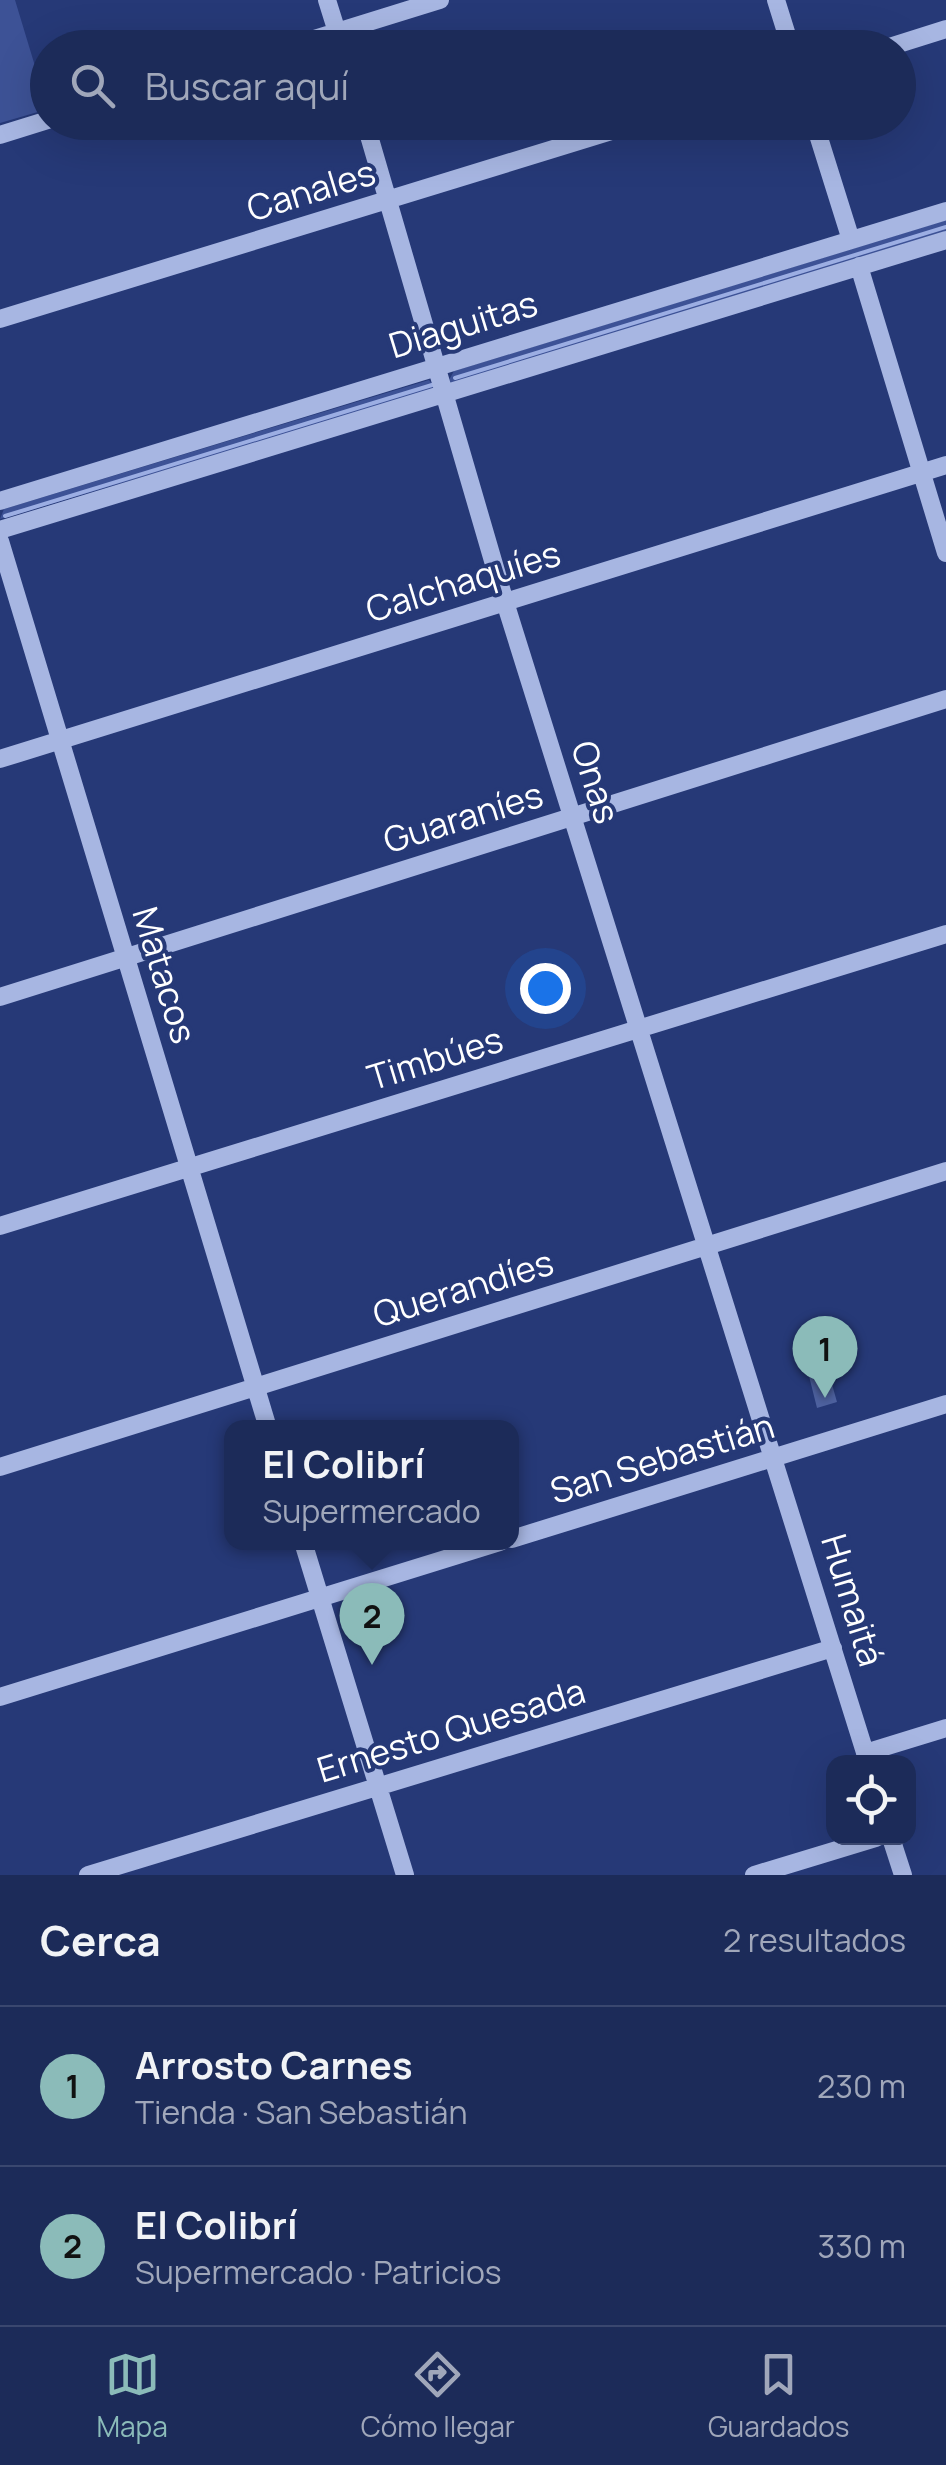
<!DOCTYPE html>
<html lang="es">
<head>
<meta charset="utf-8">
<style>
	body { margin:0; font-family:Manrope,sans-serif; background:#293762; color:#f1f3f6 }
	.controls { position:absolute; right:30px; bottom:30px; display:grid; overflow:hidden; border-radius:20px; box-shadow:0 10px 40px #0002 }
	.controls button { width:90px; height:90px; display:grid; place-items:center; padding:0; border:0; border-bottom:2px solid #3a476f; background:#1c2b59; color:#f1f3f6; font:50px sans-serif }
	.you { position:absolute; left:545px; top:988px; width:35px; height:35px; margin:-25px; border:8px solid #fff; border-radius:50%; background:#1a73e8; box-shadow:0 0 0 15px #1a73e833 }
	.badge { display:grid; place-items:center; width:65px; height:65px; border-radius:50%; background:#8bbbb9; color:#111; font-size:32px; font-weight:700 }
	.pin { position:absolute; translate:-50% -82px; filter:drop-shadow(0 2px 5px #0008) }
	.pin::after { content:''; position:absolute; top:52px; width:35px; height:30px; background:inherit; clip-path:polygon(0 0,100% 0,50% 100%) }
	.popup { position:absolute; left:224px; top:1420px; width:295px; height:130px; box-sizing:border-box; display:grid; place-content:center; border-radius:20px; background:#1c2b59; filter:drop-shadow(0 2px 8px #0005); font-size:32px; white-space:nowrap; color:#a0a7ba }
	.popup b { font-size:38px; color:#f1f3f6 }
	.popup::after { content:''; position:absolute; left:50%; top:100%; margin-left:-20px; border:20px solid transparent; border-top-color:#1c2b59 }
	.list { margin:0; padding:0; list-style:none }
	h2 { display:flex; justify-content:space-between; align-items:center; height:130px; margin:0; padding:0 40px; font-size:42px }
	h2 small { font-size:32px; font-weight:400; color:#a0a7ba }
	.list li { display:grid; grid-template-columns:65px 1fr auto; gap:30px; align-items:center; box-sizing:border-box; height:160px; padding:0 40px; border-top:2px solid #3a476f }
	.list b { display:block; font-size:38px; white-space:nowrap }
	.list p { margin:0; font-size:32px; white-space:nowrap; color:#a0a7ba }
	.list em { font-size:32px; font-style:normal; color:#a0a7ba }
	.icon { flex:none; width:55px; height:55px; fill:none; stroke:currentColor; stroke-width:2; stroke-linecap:round; stroke-linejoin:round }
	.map { position:relative; flex:none; width:946px; height:1875px; overflow:hidden }
	.search { position:absolute; background:#1c2b59; box-shadow:0 10px 40px #0002; left:30px; right:30px; top:30px; height:110px; display:flex; align-items:center; gap:25px; box-sizing:border-box; padding:0 35px; border-radius:55px; color:#a0a7ba; font-size:38px }
	.sheet { height:450px; background:#1c2b59 }
	nav { display:flex; justify-content:space-around; align-items:center; box-sizing:border-box; height:140px; border-top:2px solid #3a476f; background:#1c2b59; font-size:28px; color:#a0a7ba }
	nav a { display:grid; justify-items:center; gap:5px }
	nav .on { color:#8bbbb9 }
	.map>svg:first-child { display:block }
	.green { fill:#3d5296 }
	.lines { fill:none; stroke-linecap:round; stroke-linejoin:round }
	.stream { stroke:#9caee3; stroke-width:4 }
	.building { fill:#4e62a0 }
	.minor { stroke:#a7b6e2; stroke-width:18 }
	.labels { text-anchor:middle; dominant-baseline:central; stroke-width:8; stroke-linejoin:round; paint-order:stroke }
	.street-label { font-size:35px; fill:#fff; stroke:#263977 }
</style>
</head>
<body>
<div class="map">
<svg width="946" height="1875" viewBox="0 0 946 1875">
	<rect width="100%" height="100%" fill="#263977"/>
	<path class="green" d="M 0,0 L 15,0 L 48,109 L 0,123 Z
		M 946,220 L 946,235 L 451,383 L 449,380 L 454,371 Z
		M 429,380 L 436,390 L 0,519 L 4,509 Z"/>
	<g class="lines">
		<path class="stream" d="M 455,378 L 946,227
			M 5,516 L 432,385"/>
	</g>
	<path class="building" d="M 826,1363 L 837,1402 L 817,1408 L 807,1368 Z"/>
	<g class="lines">
		<path class="minor" d="M 327,0 L 342,48
			M 776,0 L 791,48
			M 285,48 L 440,0
			M 886,48 L 946,29
			M 365,122 L 505,602 L 868,1762
			M 814,122 L 851,240
			M 0,135 L 48,120
			M 859,266 L 946,553
			M 0,319 L 641,122
			M 0,501 L 946,211
			M 0,530 L 946,240
			M 0,541 L 268,1428
			M 0,759 L 946,465
			M 0,997 L 946,699
			M 0,1226 L 946,934
			M 0,1467 L 946,1171
			M 512,1539 L 946,1404
			M 303,1542 L 405,1875
			M 0,1697 L 500,1542
			M 865,1753 L 946,1728
			M 891,1838 L 903,1875
			M 88,1875 L 833,1648
			M 754,1875 L 876,1838"/>
	</g>
	<g class="labels">
		<g class="street-label">
			<text transform="translate(311 190) rotate(-17)">Canales</text>
			<text transform="translate(463 324) rotate(-17)">Diaguitas</text>
			<text transform="translate(463 581) rotate(-17)">Calchaquíes</text>
			<text transform="translate(596 782) rotate(72)">Onas</text>
			<text transform="translate(463 817) rotate(-17)">Guaraníes</text>
			<text transform="translate(165 975) rotate(73)">Matacos</text>
			<text transform="translate(435 1058) rotate(-17)">Timbúes</text>
			<text transform="translate(463 1288) rotate(-17)">Querandíes</text>
			<text transform="translate(662 1458) rotate(-17)">San Sebastián</text>
			<text transform="translate(853 1600) rotate(73)">Humaitá</text>
			<text transform="translate(451 1730) rotate(-17)">Ernesto Quesada</text>
		</g>
	</g>
</svg>
<div class="controls">
<button><svg class="icon" aria-label="locate" viewBox="0 0 24 24"><circle cx="12" cy="12" r="6"/><path d="M12 2v4M12 18v4M2 12h4M18 12h4"/></svg></button>
</div>
<div class="you"></div>
<div class="pin badge" style="left:825px;top:1398px">1</div>
<div class="pin badge" style="left:372px;top:1665px">2</div>
<div class="popup"><b>El Colibrí</b>Supermercado</div>
<div class="search"><svg class="icon" aria-label="search" viewBox="0 0 24 24"><circle cx="10" cy="10" r="6"/><path d="M15 15l6 6"/></svg>Buscar aquí</div>
</div>
<section class="sheet">
<h2>Cerca<small>2 resultados</small></h2>
<ul class="list">
<li><span class="badge">1</span><div><b>Arrosto Carnes</b><p>Tienda · San Sebastián</p></div><em>230 m</em></li>
<li><span class="badge">2</span><div><b>El Colibrí</b><p>Supermercado · Patricios</p></div><em>330 m</em></li>
</ul>
</section>
<nav>
<a class="on"><svg class="icon" aria-label="map" viewBox="0 0 24 24"><path d="M3 6l6-2 6 2 6-2v14l-6 2-6-2-6 2zM9 4v14M15 6v14"/></svg>Mapa</a>
<a><svg class="icon" aria-label="directions" viewBox="0 0 24 24"><path d="M12 3l9 9-9 9-9-9zM9 14v-3h6M13 9l2 2-2 2"/></svg>Cómo llegar</a>
<a><svg class="icon" aria-label="saved" viewBox="0 0 24 24"><path d="M7 4h10v16l-5-4-5 4z"/></svg>Guardados</a>
</nav>
</body>
</html>
